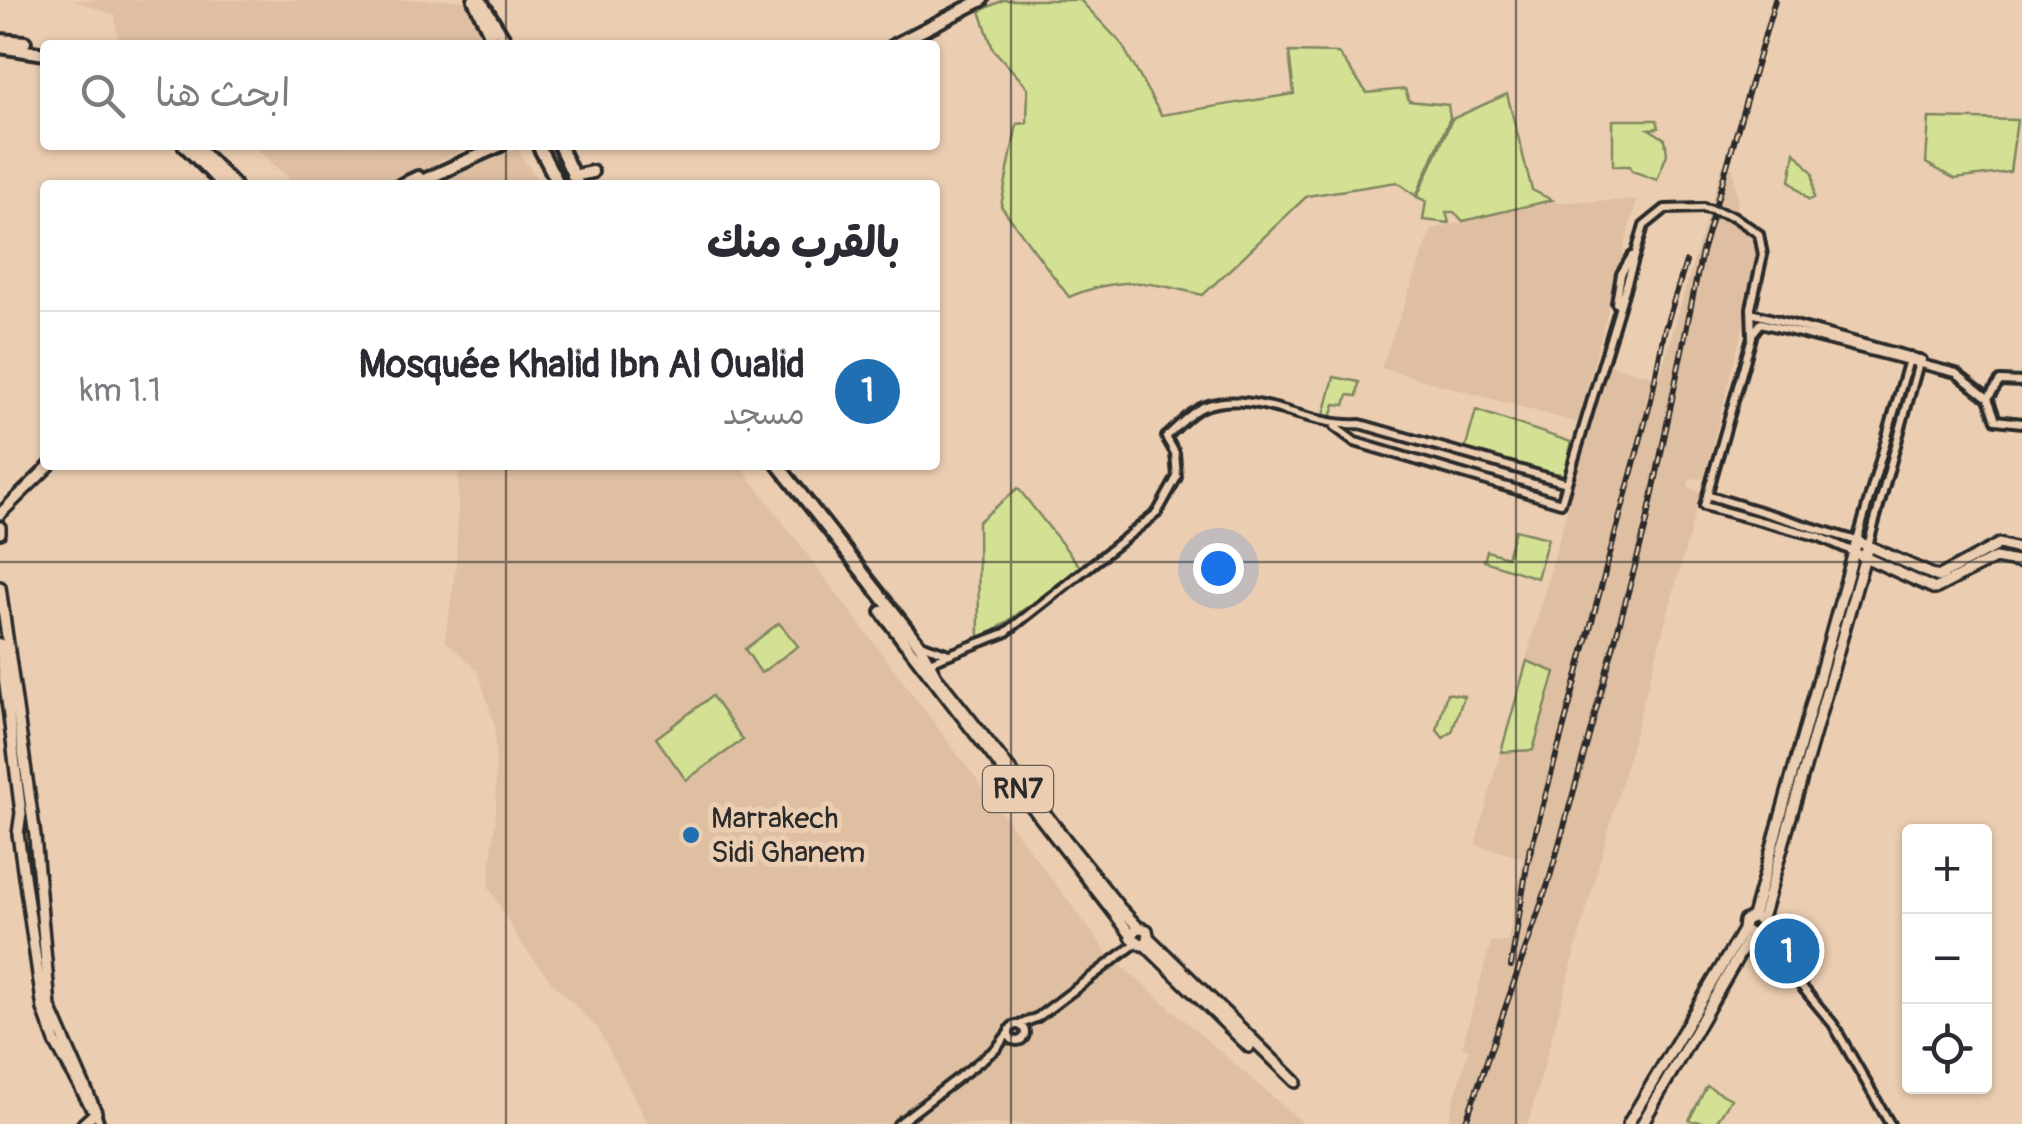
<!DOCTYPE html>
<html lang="ar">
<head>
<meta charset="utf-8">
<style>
	body { margin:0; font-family:Pangolin,"Playpen Sans Arabic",sans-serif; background:#f2f2f3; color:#2b2b33; direction:rtl }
	.controls { position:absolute; right:30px; bottom:30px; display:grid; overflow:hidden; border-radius:10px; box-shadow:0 2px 8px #0004 }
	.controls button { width:90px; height:90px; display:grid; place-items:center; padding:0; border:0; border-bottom:2px solid #e1e1e2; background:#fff; color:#2b2b33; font:50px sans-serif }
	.you { position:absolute; left:1218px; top:568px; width:35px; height:35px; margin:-25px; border:8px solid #fff; border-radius:50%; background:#1a73e8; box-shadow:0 0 0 15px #1a73e833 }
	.badge { display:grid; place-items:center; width:65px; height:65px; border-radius:50%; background:#1f6fb2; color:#fff; font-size:32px; font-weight:700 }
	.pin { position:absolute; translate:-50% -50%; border:5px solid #fff; box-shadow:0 2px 10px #0006 }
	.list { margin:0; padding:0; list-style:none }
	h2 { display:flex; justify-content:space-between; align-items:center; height:130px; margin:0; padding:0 40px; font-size:42px }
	h2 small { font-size:32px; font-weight:400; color:#7c7c81 }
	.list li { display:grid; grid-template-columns:65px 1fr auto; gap:30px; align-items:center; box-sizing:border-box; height:160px; padding:0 40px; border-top:2px solid #e1e1e2 }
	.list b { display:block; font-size:38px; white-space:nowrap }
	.list p { margin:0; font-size:32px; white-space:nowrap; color:#7c7c81 }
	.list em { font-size:32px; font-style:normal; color:#7c7c81 }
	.icon { flex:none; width:55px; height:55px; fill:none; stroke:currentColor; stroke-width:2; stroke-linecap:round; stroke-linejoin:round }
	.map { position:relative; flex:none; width:2022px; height:1124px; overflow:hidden; direction:ltr }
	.search { position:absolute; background:#fff; box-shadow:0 2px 8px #0004; left:40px; top:40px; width:900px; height:110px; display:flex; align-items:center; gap:25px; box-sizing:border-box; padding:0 35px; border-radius:10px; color:#7c7c81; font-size:38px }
	.panel { position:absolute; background:#fff; box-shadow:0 2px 8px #0004; left:40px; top:180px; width:900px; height:290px; border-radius:10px; direction:rtl }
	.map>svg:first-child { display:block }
	.built { fill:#dfbfa2 }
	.green { fill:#d4e194; stroke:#808660; stroke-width:2.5 }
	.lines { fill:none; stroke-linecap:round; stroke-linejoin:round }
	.highway-tunnel { stroke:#c5ad96; stroke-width:10; stroke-dasharray:10 5; stroke-linecap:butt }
	.minor-casing { stroke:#2b2b2b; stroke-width:14 }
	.major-casing { stroke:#2b2b2b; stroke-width:16 }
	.highway-casing { stroke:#2b2b2b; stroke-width:18 }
	.minor { stroke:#ebceb1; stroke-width:6 }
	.major { stroke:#ebceb1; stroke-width:9 }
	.highway { stroke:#ebceb1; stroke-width:10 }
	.rail-casing { stroke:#2b2b2b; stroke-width:6 }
	.rail { stroke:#ebceb1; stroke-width:2.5; stroke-dasharray:8; stroke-linecap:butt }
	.minor-bridge-casing { stroke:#2b2b2b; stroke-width:14; stroke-linecap:butt }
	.minor-bridge { stroke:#ebceb1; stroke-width:6 }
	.grid { fill:none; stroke:#2b2b2b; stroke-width:2.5; stroke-opacity:0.55 }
	.poi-dot { fill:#1f6fb2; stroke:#ebceb1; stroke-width:4 }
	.labels { text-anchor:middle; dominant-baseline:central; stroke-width:10; stroke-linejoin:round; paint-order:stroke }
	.shield { fill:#ebceb1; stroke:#655c53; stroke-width:2.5 }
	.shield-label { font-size:28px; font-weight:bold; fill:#2b2b2b }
	.poi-label { font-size:30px; fill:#2b2b2b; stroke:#ebceb1; text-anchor:start }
</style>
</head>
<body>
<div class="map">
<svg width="2022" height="1124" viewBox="0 0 2022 1124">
	<rect width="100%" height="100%" fill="#ebceb1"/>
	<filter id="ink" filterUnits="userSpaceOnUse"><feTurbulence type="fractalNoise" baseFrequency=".01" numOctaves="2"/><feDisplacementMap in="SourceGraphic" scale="20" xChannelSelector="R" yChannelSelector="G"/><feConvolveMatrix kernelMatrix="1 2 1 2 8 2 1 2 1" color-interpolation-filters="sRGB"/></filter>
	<g filter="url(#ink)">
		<path class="built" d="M 73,0 L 464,0 L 488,45 L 119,45 L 115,15 Z
			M 253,145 L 471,145 L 395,185 L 287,185 L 289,179 Z
			M 517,149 L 541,185 L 435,185 Z
			M 1722,166 L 1733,169 L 1738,201 L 1731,221 L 1751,232 L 1758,246 L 1755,281 L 1704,478 L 1690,479 L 1688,486 L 1700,492 L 1699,499 L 1528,1124 L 1447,1124 L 1469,1049 L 1462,1047 L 1491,941 L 1507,942 L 1523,858 L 1475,845 L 1607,364 L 1659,378 Z
			M 1637,200 L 1578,423 L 1381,368 L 1432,229 L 1553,202 Z
			M 459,465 L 740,465 L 1109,955 L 1304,1124 L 648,1124 L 598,1029 L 550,980 L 518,939 L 489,887 L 496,810 L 495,726 L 478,671 L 445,640 L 456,567 Z"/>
		<path class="green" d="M 1003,0 L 1080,0 L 1121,43 L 1161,115 L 1294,94 L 1289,52 L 1338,53 L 1367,93 L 1405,89 L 1409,101 L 1448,105 L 1450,118 L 1416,196 L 1397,182 L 1307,196 L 1203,295 C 1149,282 1122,275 1069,297 L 1001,206 L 1017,124 L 1027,123 L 1028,88 L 993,49 L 980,11 Z
			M 1507,94 L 1532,190 L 1552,200 L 1463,221 L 1454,212 L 1446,212 L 1449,223 L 1423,220 L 1426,201 L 1417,197 L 1452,119 Z
			M 1929,118 L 2017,120 L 2010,172 L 1955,179 L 1926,163 Z
			M 1613,120 L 1657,120 L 1659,128 L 1649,129 L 1665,139 L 1667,154 L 1657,180 L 1632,171 L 1630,166 L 1613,166 Z
			M 1795,152 L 1813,173 L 1814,198 L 1809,200 L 1790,181 Z
			M 1334,377 L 1359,382 L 1357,396 L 1348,395 L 1345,405 L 1335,404 L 1331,417 L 1324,415 Z
			M 1476,410 L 1571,442 L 1565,475 L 1464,454 Z
			M 1018,488 L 1081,568 L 979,642 L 978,522 Z
			M 1515,530 L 1548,538 L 1537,578 L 1484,561 L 1487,551 L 1507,557 Z
			M 779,623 L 798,646 L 761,673 L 745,649 Z
			M 1527,661 L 1555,672 L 1533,750 L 1501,752 Z
			M 1447,693 L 1464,696 L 1452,732 L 1443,738 L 1437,730 Z
			M 712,696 L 743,740 L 686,780 L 656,738 Z
			M 1707,1086 L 1731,1099 L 1715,1124 L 1689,1120 Z"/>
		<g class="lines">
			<path class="highway-tunnel" d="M 550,145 L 571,185"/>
			<defs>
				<path id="minor" d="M 1733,216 L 1759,234 L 1763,255 L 1751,308 L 1752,337 L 1704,506 L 1820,537 L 1854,552
					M 1616,303 L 1621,274 L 1632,256
					M 1755,314 L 1922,360
					M 1754,332 L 1761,323 L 1956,373 L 1988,398
					M 2022,382 L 2000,381 L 1988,398 L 1996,420 L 2022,423
					M 1335,427 L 1355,442 L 1561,503 L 1644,226 L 1665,209 L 1704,208
					M 1707,495 L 1857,541 L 1910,356
					M 1868,546 L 1920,359
					M 918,643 L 949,654
					M 929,662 L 1005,633 L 1157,513 L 1177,477 L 1175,453 L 1166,437 C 1177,428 1190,412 1203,407 C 1254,387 1308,428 1360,424 L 1567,483
					M 1758,934 L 1833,1024 L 1890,1124
					M1009 1033a8 8 0 1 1 16 0a8 8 0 1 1-16 0Z
					M 1019,1025 L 1038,1017 L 1135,944
					M 96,1112 L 100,1124
					M 898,1124 L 996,1049 L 1009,1032"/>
				<path id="major" d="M 0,514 L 50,465
					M 0,527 L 0,533
					M 1860,555 L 1935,589 L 1995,558 L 2022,563
					M 0,587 L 35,836 L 50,1007 L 96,1112
					M 905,643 L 1131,935
					M 918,643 L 936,676 L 1120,908 L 1138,927 L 1147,930 L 1149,940 L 1142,945 L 1131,937 L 1138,927
					M 0,644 L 21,813 L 18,834 L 43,1009 L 55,1042 L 91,1107
					M 1753,916 L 1857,541 L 1938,577 L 1999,544 L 2022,550
					M 1761,922 L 1868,546
					M 1149,938 L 1296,1082
					M 1144,944 L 1249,1047
					M 83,1124 L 96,1112
					M 1628,1124 L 1743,930 L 1744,921 L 1753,916 L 1762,923 L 1755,936 L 1743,930
					M 1642,1124 L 1750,936"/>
				<path id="highway" d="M 474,0 L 495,45
					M 481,1 L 508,45
					M 0,40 L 25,42
					M 894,45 L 982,0
					M 0,47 L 45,54
					M 184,145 L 223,185
					M 195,145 L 234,185
					M 538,145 L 559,185
					M 559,145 L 578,185
					M 573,176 L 592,172
					M 401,185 L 418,177
					M 413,185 L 501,145
					M 778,465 L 918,643
					M 882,612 L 905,643"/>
			</defs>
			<use href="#minor" class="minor-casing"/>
			<use href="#major" class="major-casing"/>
			<use href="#highway" class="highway-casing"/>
			<use href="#minor" class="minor"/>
			<use href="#major" class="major"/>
			<use href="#highway" class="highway"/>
			<defs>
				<path id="rail" d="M 1528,861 L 1651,400 L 1664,332 L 1686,262
					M 1511,966 L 1530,847
					M 1465,1124 L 1548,884 L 1588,740 L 1647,522 L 1702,252 L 1775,0"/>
			</defs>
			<use href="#rail" class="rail-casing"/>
			<use href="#rail" class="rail"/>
			<defs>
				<path id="minor-bridge" d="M 1704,208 L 1733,216"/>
			</defs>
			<use href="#minor-bridge" class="minor-bridge-casing"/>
			<use href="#minor-bridge" class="minor-bridge"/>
		</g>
	</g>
	<path class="grid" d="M 506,0 L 506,45M 1011,0 L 1011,1124M 1516,0 L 1516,1124M 506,145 L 506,185M 506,465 L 506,1124M 0,562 L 2022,562"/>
	<circle class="poi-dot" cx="691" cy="835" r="10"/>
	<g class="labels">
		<rect class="shield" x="983" y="766" width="70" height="46" rx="8"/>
		<g class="shield-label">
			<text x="1018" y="789">RN7</text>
		</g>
		<g class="poi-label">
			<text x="711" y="818">Marrakech<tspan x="711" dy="34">Sidi Ghanem</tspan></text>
		</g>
	</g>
</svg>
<div class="controls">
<button>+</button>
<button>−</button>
<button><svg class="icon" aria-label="locate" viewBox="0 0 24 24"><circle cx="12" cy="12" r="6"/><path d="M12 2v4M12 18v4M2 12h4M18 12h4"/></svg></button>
</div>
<div class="you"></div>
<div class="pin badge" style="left:1787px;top:951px">1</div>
<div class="search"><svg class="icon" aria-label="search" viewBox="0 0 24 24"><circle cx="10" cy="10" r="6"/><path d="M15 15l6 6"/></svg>ابحث هنا</div>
<section class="panel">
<h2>بالقرب منك<small></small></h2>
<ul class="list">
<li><span class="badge">1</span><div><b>Mosquée Khalid Ibn Al Oualid</b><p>مسجد</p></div><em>1.1 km</em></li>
</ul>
</section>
</div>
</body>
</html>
